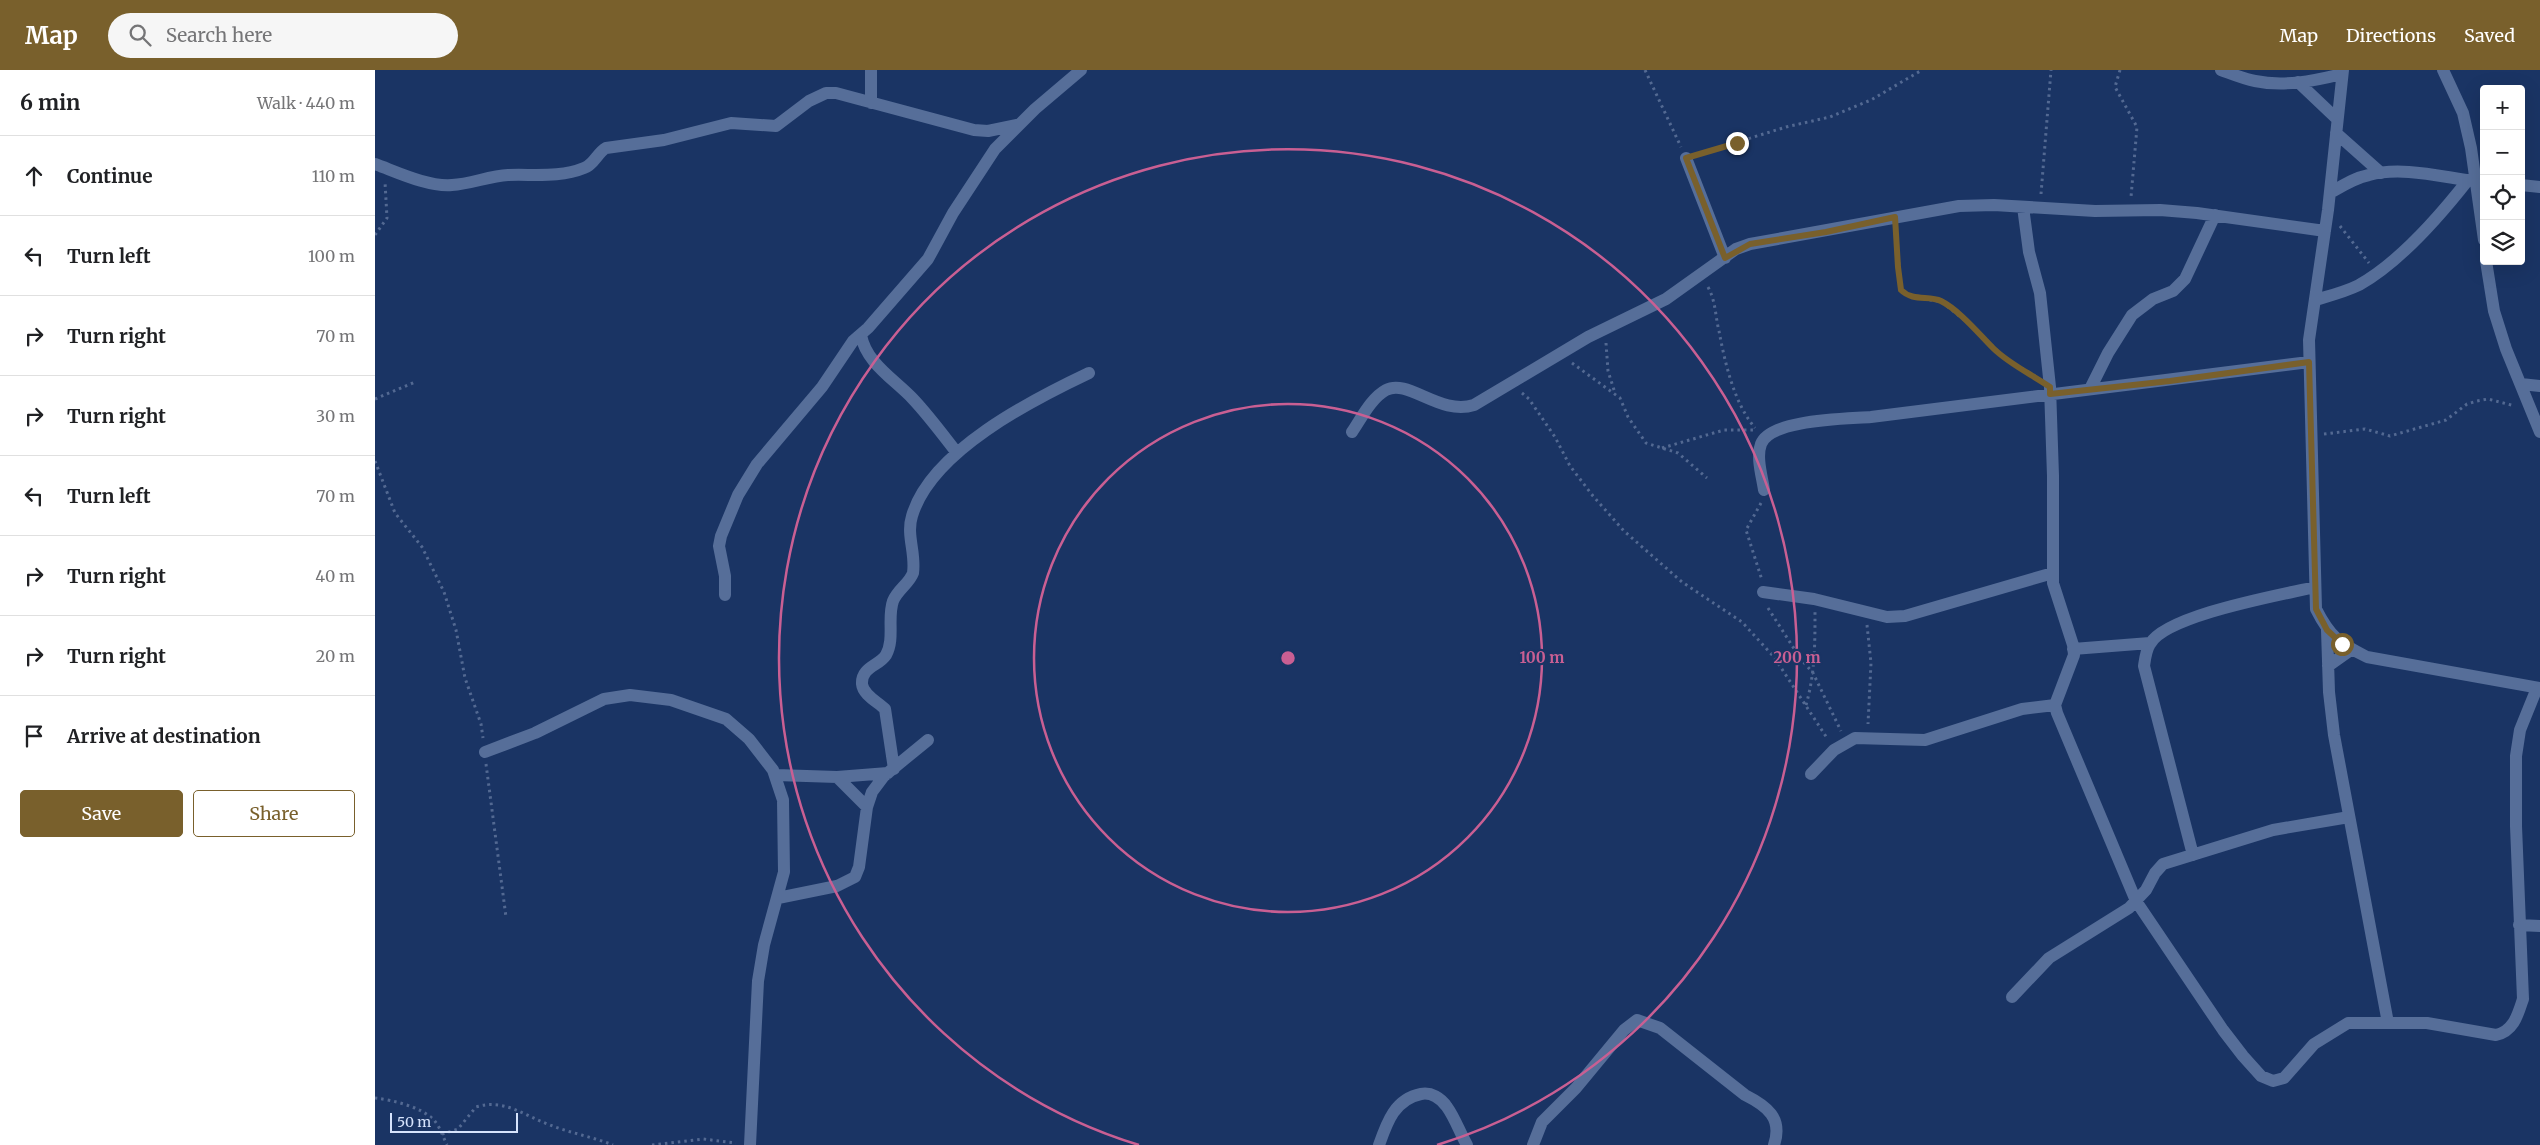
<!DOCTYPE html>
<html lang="en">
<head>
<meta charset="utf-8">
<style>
	body { margin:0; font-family:Merriweather,serif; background:#f6f6f6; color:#202124 }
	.controls { position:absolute; right:15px; top:15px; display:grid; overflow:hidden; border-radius:5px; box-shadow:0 5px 20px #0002 }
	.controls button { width:45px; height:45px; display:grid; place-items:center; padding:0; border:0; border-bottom:1px solid #e0e0e0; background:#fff; color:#202124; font:25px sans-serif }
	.scale { position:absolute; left:15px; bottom:12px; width:128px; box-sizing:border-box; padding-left:5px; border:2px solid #d6e3fc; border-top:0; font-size:14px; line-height:18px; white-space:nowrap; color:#d6e3fc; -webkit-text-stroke:4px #1a3464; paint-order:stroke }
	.stop { position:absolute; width:15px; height:15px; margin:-11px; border:4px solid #79602c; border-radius:50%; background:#fff }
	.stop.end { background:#79602c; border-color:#fff; box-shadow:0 1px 5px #0008 }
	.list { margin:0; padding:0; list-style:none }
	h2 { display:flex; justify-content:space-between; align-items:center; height:65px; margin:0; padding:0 20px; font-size:21px }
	h2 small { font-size:16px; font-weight:400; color:#757577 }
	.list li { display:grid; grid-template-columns:32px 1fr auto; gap:15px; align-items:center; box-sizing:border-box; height:80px; padding:0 20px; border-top:1px solid #e0e0e0 }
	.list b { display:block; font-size:19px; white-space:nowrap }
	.list em { font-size:16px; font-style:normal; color:#757577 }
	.actions { display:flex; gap:10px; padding:15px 20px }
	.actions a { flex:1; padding:11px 0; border:1px solid #79602c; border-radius:5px; text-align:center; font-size:18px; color:#79602c }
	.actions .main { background:#79602c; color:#fff }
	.icon { flex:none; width:28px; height:28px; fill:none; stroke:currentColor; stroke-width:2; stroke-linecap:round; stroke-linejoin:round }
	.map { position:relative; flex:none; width:2165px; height:1075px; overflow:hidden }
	header { display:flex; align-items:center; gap:30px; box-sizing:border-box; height:70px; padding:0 25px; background:#79602c; color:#fff }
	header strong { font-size:24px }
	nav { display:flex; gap:28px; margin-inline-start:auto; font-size:18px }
	.search { width:350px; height:45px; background:#f6f6f6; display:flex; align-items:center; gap:12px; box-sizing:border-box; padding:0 18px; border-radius:28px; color:#757577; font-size:19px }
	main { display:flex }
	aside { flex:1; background:#fff }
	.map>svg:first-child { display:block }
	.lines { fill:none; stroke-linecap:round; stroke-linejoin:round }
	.path { stroke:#536992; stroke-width:3; stroke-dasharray:2.5 4; stroke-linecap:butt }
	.street { stroke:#566e99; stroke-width:12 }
	.route { stroke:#79602c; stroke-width:6 }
	.ring { fill:none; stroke:#c95f93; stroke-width:2.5 }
	.centre { fill:#c95f93; stroke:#1a3464; stroke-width:2.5 }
	.ring-label { font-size:15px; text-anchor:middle; font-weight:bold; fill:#c95f93; stroke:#1a3464; stroke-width:4.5; stroke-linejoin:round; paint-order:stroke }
</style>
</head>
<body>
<header>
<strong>Map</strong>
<div class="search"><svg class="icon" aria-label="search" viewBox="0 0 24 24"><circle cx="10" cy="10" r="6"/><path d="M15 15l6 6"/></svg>Search here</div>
<nav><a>Map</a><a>Directions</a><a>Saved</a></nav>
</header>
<main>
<aside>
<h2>6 min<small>Walk · 440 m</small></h2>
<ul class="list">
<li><svg class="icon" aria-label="ahead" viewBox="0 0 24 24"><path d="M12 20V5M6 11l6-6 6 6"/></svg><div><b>Continue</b></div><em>110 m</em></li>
<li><svg class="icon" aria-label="left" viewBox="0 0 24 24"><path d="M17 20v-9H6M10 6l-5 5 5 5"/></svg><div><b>Turn left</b></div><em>100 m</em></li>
<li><svg class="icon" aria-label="right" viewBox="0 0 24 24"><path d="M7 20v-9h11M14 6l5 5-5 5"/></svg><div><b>Turn right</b></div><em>70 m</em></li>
<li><svg class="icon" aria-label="right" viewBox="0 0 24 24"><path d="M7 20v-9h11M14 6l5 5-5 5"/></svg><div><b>Turn right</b></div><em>30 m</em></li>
<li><svg class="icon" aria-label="left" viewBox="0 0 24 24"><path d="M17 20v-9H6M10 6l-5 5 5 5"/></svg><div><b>Turn left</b></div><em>70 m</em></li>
<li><svg class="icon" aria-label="right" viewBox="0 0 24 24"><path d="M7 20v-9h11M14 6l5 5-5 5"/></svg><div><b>Turn right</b></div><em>40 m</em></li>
<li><svg class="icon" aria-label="right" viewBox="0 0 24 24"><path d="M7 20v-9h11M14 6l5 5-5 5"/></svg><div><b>Turn right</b></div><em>20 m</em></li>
<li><svg class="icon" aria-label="arrive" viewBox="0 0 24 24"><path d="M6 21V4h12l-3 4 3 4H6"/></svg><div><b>Arrive at destination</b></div></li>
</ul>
<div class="actions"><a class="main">Save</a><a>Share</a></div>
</aside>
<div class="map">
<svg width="2165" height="1075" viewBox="0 0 2165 1075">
	<rect width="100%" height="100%" fill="#1a3464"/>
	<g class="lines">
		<path class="path" d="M 1270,0 L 1306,77
			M 1745,0 L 1740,17 L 1762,57 L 1756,127
			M 1324,84 L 1411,57 L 1455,47 L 1496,30 L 1547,0
			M 1666,124 L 1676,0
			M 1965,156 L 1994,193
			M 1521,160 L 1526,220 L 1534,226 L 1567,232 L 1599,258 L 1631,289 L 1660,306
			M 0,165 L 12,148 L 10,112
			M 1333,217 C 1341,232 1340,245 1344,261 C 1350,293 1359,333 1380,358
			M 1231,273 L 1233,301 L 1240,323
			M 1197,293 L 1245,328 L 1253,347 L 1271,373 L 1303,383 L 1332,408
			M 1147,323 L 1154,329 L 1180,367 L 1195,396 L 1218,426 L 1249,461 L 1307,512 L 1367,552 L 1399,587 L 1452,668
			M 0,329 L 40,312
			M 1949,364 L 1990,359 L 2015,366 L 2071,350 L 2092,334 L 2102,331 L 2113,329 L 2140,336
			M 1287,378 L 1349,360 L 1380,360
			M 0,391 L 20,443 L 47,477 L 69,522 L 81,560 L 90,608 L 106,654 L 108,668
			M 1386,433 L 1371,460 L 1387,510
			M 1393,538 L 1425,588 L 1438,603 L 1466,661
			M 1492,555 L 1496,593 L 1493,654
			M 1431,635 C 1440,604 1440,574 1440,542
			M 111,694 L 131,847
			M 0,1028 C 18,1030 46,1037 59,1050 C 65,1057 68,1067 72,1075
			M 67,1064 L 83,1059 L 101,1037 C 129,1028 150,1046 175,1055 C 195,1063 218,1067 238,1075
			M 277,1075 L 328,1069 L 361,1073"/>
		<path class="street" d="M 496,0 L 496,33
			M 1846,0 C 1857,4 1869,9 1880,11 C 1909,17 1939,11 1967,4
			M 1968,0 L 1953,140 L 1934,270 L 1941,539 C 1955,567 1964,573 1992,587 L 2165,618
			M 2068,0 L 2088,43 L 2096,78 L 2109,170
			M 1923,12 L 1962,49
			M 1961,63 L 2006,103
			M 1311,88 L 1350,188
			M 0,94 C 22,102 53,117 77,115 C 96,114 114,106 133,105 C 158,104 185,108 209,98 C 219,95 222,83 231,78 L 289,70 L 356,53 L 401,56 L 434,31 L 451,23 L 461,23 L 599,60 L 613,61 L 642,55
			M 2146,115 L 2165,117
			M 1955,123 C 1967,116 1979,108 1994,105 C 2026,96 2067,107 2099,111
			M 1648,137 L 1654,182 L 1665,223 L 1675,317 L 1678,406 L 1678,513 L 1698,575 L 1699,585 L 1680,635 L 1682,643 L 1761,831 L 1848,960 L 1868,986 L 1886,1006 L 1898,1011 L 1909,1008 L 1939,974 L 1973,953 L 2052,953 L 2121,965 C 2139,961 2143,944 2148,929 L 2141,756 L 2141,686 L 2145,660 L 2162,618
			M 2111,191 L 2119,241 L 2131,279 L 2165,362
			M 1940,230 C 1954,226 1970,222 1984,215 C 2025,192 2064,147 2093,110
			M 486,265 C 491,293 519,309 538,329 C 554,346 568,365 582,383
			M 2146,314 L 2165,316
			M 1715,319 L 1733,283 L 1757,245 L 1778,229 L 1798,221 L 1810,209 L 1840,145
			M 977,362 C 986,349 996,328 1011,320 C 1033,308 1065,346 1099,335 L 1213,267 L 1291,229 L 1361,179 L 1375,174 L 1584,136 L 1619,135 L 1720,141 L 1785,140 L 1822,143 L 1950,161
			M 1389,420 C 1387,406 1381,387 1386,374 C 1395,349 1473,349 1496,347 L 1934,292
			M 1388,522 L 1439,529 L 1512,547 L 1530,546 L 1678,503
			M 350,525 L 350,506 L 344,476 L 346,466 L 363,425 L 382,394 L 447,317 L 478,271 L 493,258 L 553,189 L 578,143 L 620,79 L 660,39 L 706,0
			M 1952,560 L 1954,622 L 1959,665 L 2013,953
			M 1698,579 L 1775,573
			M 1953,596 L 1977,579
			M 110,682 L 160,663 L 229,629 L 255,625 L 296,630 L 351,649 L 374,669 L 398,700 L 408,730 L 409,802 L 389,875 L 383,911 L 375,1075
			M 519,699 L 510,639 C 503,632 488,625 487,614 C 486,597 504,596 511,585 C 520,569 512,548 518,531 C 523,519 534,514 538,503 C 541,483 531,465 537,446 C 556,381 657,330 714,303
			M 1436,704 L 1459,680 L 1480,668 L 1550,670 L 1647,639 L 1680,635
			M 401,705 L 462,707 L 513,703
			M 462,707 L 492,737
			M 1818,785 L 1769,596 C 1770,589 1771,580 1775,574 C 1791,545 1906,525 1940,517
			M 403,828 L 462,816 L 480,807 L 484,797 L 492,737 L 497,722 L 509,706 L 553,670
			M 2144,855 L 2165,856
			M 1637,927 L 1674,888 L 1754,838 L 1771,820 L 1780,803 L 1788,794 L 1898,760 L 1974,747
			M 1004,1075 C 1012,1052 1020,1029 1046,1024 C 1056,1022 1066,1028 1072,1037 C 1080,1048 1085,1063 1092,1075
			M 1158,1075 L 1167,1052 L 1201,1018 L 1249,960 L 1262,950 L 1285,958 L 1370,1025 C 1392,1036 1408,1048 1399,1075"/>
	</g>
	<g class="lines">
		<path class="route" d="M 1362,73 L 1311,88 L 1350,188 L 1375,174 L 1451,162 L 1520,147 L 1523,197 L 1526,220 C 1538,232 1554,225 1566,231 C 1584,240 1604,264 1618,278 C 1634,294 1656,304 1675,317 L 1675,324 L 1795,311 L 1934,292 L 1941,539 L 1952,560 L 1967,574"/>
	</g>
	<g class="ring">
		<circle cx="913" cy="588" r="254"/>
		<path d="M764 1075A509 509 0 1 1 1062 1075"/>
	</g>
	<circle cx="913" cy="588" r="8" class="centre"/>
	<g class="ring-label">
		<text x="1167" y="593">100 m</text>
		<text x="1422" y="593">200 m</text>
	</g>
</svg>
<div class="controls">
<button>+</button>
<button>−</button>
<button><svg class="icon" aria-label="locate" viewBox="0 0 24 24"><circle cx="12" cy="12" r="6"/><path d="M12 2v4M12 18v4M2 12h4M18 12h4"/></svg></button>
<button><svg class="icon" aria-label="layers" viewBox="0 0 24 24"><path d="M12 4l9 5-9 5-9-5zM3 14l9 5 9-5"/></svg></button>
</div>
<div class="scale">50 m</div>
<div class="stop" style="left:1967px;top:574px"></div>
<div class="stop end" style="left:1362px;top:73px"></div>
</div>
</main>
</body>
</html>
